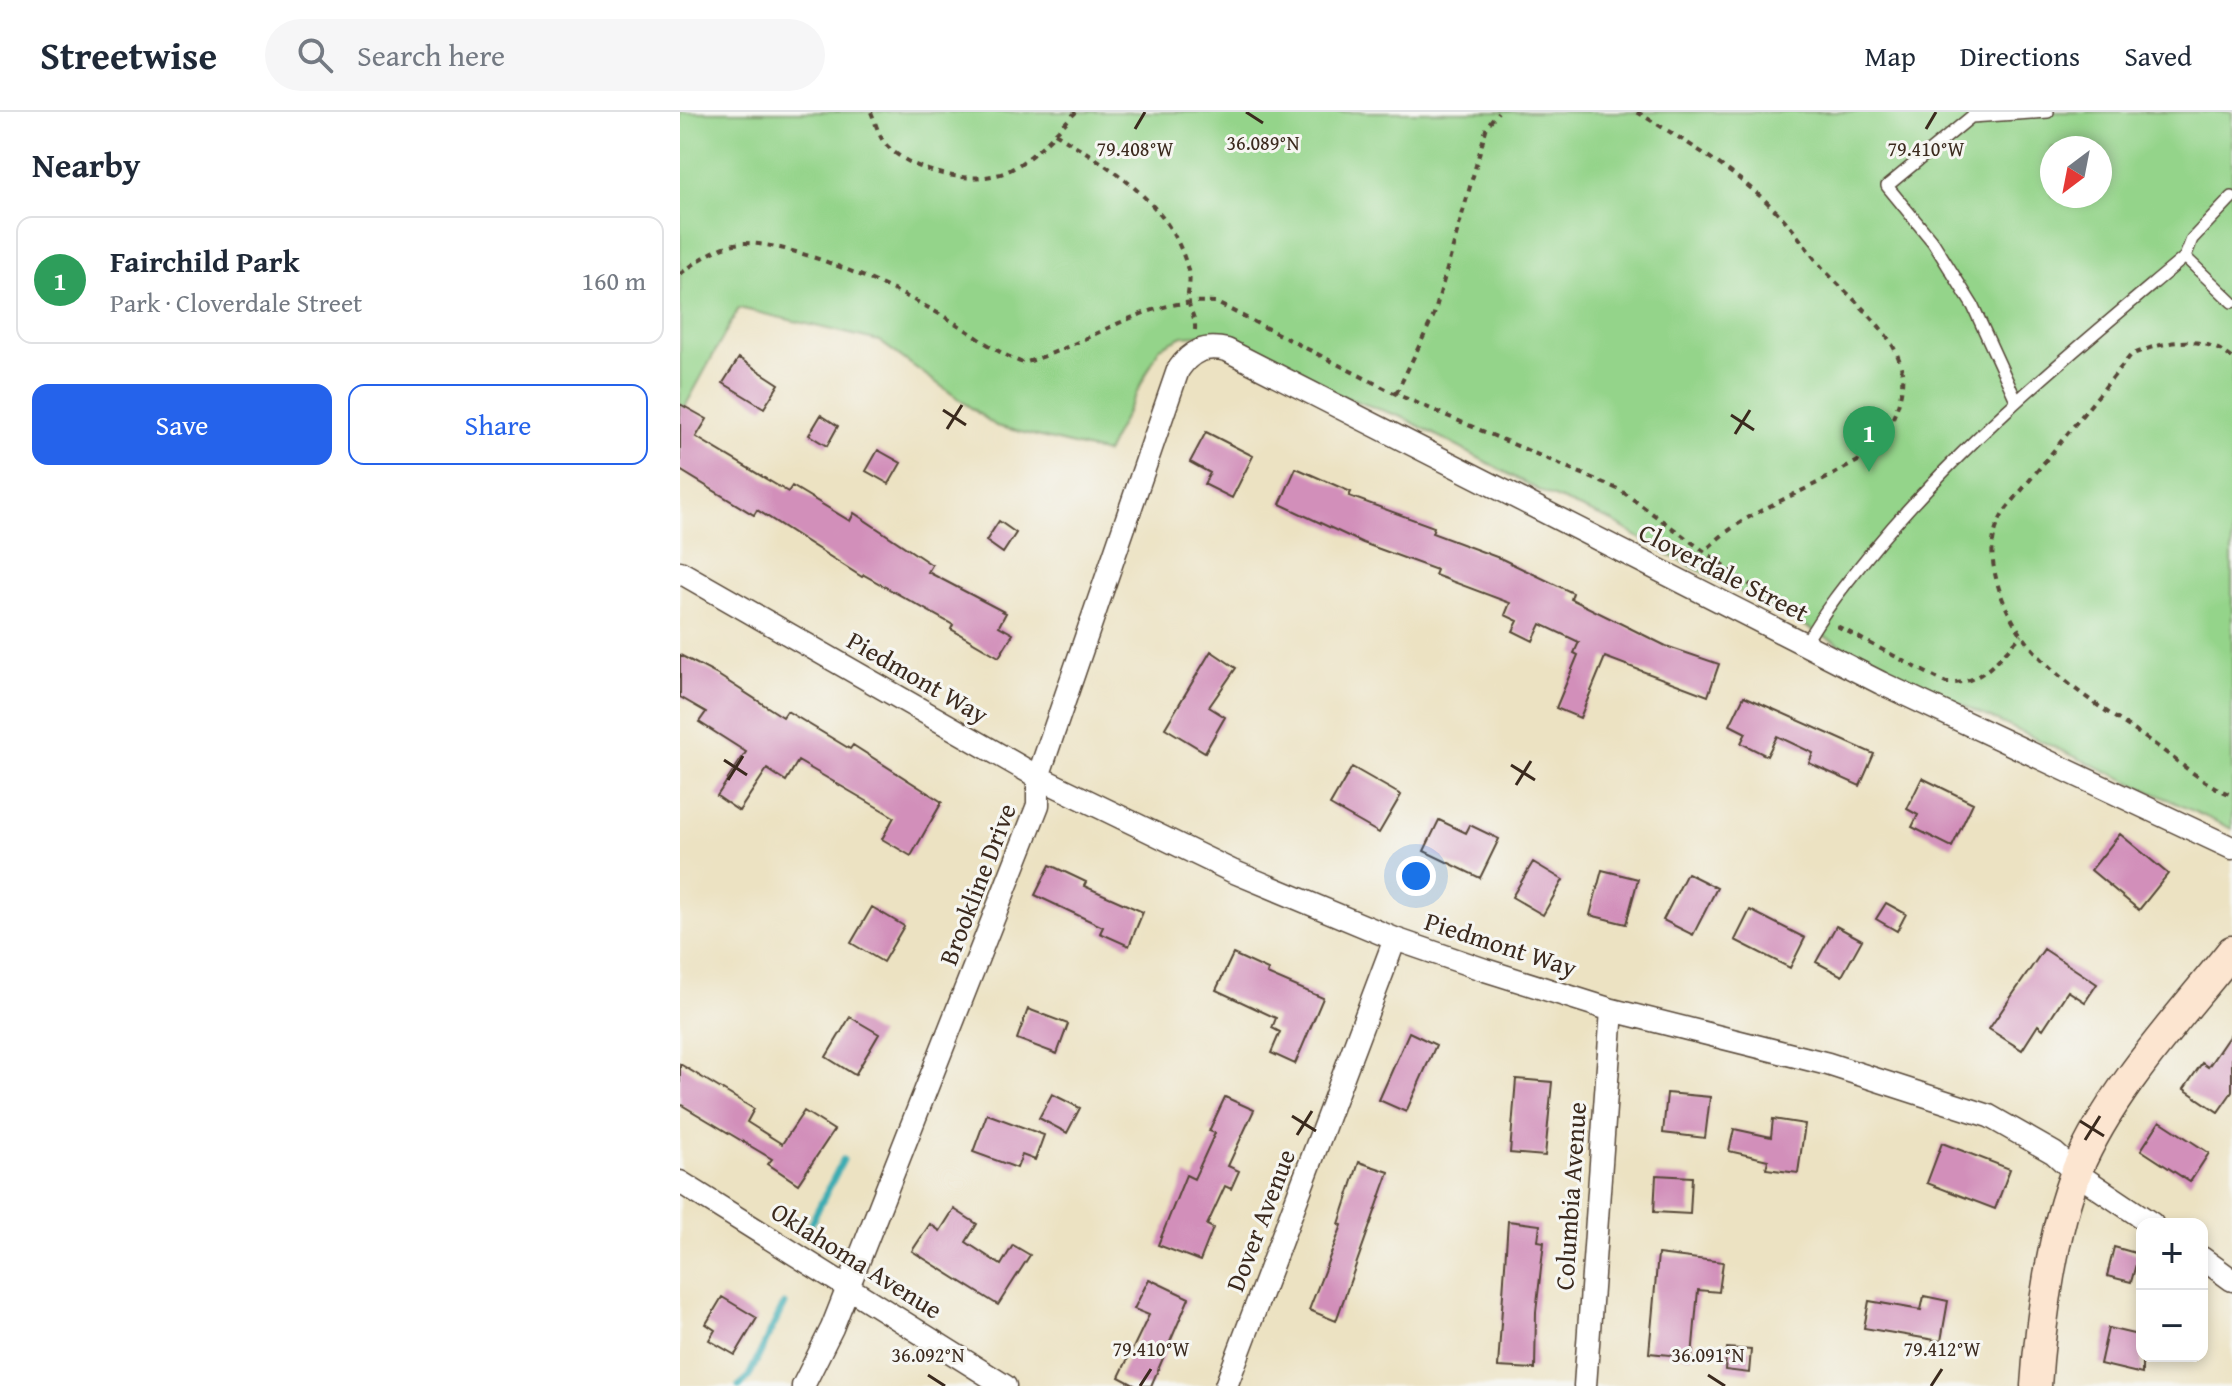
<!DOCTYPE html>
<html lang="en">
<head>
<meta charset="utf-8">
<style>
	body { margin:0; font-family:"Gentium Book Plus",serif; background:#f6f6f7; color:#1f2937 }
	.controls { position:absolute; right:24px; bottom:24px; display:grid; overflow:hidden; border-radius:16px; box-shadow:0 4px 12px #0003 }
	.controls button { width:72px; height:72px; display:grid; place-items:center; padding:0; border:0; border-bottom:2px solid #e0e1e3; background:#fff; color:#1f2937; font:40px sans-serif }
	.compass { position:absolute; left:1360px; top:24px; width:72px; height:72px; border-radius:50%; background:#fff; box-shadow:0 4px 12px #0003; rotate:212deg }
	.you { position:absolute; left:736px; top:764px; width:28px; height:28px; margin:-20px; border:6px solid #fff; border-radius:50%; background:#1a73e8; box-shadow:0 0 0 12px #1a73e833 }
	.badge { display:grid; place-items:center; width:52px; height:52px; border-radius:50%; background:#2563eb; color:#fff; font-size:26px; font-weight:700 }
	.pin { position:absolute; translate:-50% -66px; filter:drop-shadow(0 2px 4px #0008) }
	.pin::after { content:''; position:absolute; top:42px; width:28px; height:24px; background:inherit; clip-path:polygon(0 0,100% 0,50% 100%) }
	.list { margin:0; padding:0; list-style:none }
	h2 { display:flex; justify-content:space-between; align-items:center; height:104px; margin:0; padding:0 32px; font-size:34px }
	h2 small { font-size:26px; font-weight:400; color:#747a83 }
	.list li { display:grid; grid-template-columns:52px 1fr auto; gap:24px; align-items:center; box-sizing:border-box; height:128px; margin:0 16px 16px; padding:0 16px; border:2px solid #e0e1e3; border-radius:16px }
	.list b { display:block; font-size:30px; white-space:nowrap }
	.list p { margin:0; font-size:26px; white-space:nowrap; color:#747a83 }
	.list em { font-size:26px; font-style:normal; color:#747a83 }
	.actions { display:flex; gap:16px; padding:24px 32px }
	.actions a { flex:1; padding:18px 0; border:2px solid #2563eb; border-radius:16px; text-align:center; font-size:28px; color:#2563eb }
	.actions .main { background:#2563eb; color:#fff }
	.icon { flex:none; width:44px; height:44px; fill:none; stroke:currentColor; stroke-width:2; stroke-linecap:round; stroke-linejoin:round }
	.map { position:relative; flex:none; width:1552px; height:1274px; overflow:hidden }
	header { display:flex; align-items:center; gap:48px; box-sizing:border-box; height:112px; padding:0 40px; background:#fff; border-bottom:2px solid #e0e1e3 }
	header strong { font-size:38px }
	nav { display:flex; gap:44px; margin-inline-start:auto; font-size:28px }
	.search { width:560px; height:72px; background:#f6f6f7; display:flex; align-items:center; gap:20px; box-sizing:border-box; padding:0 28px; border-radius:44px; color:#747a83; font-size:30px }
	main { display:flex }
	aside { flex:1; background:#fff }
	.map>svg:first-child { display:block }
	.green { fill:#94d48a; stroke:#687f54; stroke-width:2; fill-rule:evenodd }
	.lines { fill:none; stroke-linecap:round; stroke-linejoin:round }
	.stream { stroke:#3aacb2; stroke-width:7 }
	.building { fill:#d28fba }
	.lane-casing { stroke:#564637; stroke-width:14 }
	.street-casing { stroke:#564637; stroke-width:25 }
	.secondary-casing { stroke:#564637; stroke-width:33 }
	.path { stroke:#564637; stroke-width:4; stroke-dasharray:6 6; stroke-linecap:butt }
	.lane { stroke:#fff; stroke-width:11 }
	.street { stroke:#fff; stroke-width:22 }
	.secondary { stroke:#fce5d0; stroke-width:30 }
	.ticks { fill:none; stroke:#3b2a1e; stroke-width:3 }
	.labels { text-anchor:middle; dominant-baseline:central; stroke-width:6; stroke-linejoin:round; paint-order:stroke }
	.street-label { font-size:26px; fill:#3b2a1e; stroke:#f6f6f2 }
	.ticks-label { font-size:20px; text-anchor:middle; fill:#3b2a1e; stroke:#f6f6f2; stroke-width:6; stroke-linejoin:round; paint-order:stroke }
</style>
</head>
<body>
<header>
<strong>Streetwise</strong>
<div class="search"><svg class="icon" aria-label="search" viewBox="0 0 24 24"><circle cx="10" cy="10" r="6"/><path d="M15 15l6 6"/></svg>Search here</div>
<nav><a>Map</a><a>Directions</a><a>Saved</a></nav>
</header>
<main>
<aside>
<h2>Nearby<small></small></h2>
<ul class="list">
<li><span class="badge" style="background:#2e9e5b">1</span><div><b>Fairchild Park</b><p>Park · Cloverdale Street</p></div><em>160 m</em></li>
</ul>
<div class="actions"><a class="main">Save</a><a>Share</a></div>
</aside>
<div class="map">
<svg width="1552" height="1274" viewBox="0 0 1552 1274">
	<rect width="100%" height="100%" fill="#f6f6f2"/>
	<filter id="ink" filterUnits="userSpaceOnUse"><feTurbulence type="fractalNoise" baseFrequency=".0125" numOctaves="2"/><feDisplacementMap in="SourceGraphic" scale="16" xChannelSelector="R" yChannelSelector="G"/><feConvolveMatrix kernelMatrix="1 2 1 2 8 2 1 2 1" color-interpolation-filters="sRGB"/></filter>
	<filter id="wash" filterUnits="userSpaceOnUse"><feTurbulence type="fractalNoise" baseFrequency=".006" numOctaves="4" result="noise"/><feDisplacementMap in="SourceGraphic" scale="32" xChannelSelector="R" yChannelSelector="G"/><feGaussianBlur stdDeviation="1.8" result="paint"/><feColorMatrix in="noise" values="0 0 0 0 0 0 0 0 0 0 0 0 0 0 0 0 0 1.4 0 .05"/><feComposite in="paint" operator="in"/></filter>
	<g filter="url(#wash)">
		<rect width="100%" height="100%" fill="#ece2c2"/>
		<path class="green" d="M 0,0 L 1552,0 L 1552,717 L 1224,566 L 972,434 L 932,409 L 862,380 L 724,306 L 639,276 L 535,222 L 503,224 L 480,235 L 426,341 L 316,314 L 199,229 L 59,196 L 0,304 ZM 1372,36 L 1420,36 L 1420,84 L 1372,84 Z"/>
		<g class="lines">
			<path class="stream" d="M 131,1111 L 163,1048
				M 59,1274 L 68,1266 L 104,1192"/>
		</g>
		<g id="blocks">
			<path class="building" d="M 59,246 L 99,272 L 84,296 L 43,271 Z
				M 0,292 L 27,307 L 16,325 L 108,380 L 112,374 L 170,409 L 174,401 L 252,453 L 248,460 L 326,501 L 319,514 L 333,522 L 319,545 L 271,517 L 273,513 L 184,463 L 182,465 L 77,398 L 74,403 L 0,358 Z
				M 141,303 L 158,314 L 147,334 L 129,323 Z
				M 526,320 L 573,344 L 552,386 L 524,372 L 530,361 L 510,350 Z
				M 198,338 L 221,351 L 209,372 L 186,359 Z
				M 616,356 L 671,380 L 669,384 L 754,415 L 752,421 L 822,447 L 893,481 L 891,487 L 986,534 L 1039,552 L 1028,584 L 925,545 L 900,606 L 876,596 L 898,543 L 894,541 L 899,530 L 861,512 L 853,529 L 833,519 L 838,509 L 825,503 L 830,491 L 755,463 L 757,458 L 683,431 L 600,392 Z
				M 319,409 L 336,421 L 323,441 L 306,429 Z
				M 531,539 L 556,556 L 529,595 L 545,605 L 525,640 L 485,616 Z
				M 0,543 L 38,563 L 103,605 L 107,599 L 170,637 L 173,633 L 262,690 L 231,744 L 202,727 L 214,705 L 118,649 L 106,669 L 87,657 L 59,699 L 37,684 L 66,640 L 19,610 L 26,600 L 0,585 Z
				M 1064,584 L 1194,642 L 1180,674 L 1129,651 L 1133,641 L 1097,624 L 1087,644 L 1061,631 L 1066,621 L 1050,613 Z
				M 672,655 L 721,683 L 699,721 L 650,693 Z
				M 1242,666 L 1293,691 L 1272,735 L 1232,715 L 1238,703 L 1227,697 Z
				M 759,708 L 786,721 L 790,713 L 819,727 L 800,766 L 744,739 Z
				M 1440,722 L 1488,762 L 1459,798 L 1411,758 Z
				M 853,750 L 883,768 L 863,803 L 832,785 Z
				M 370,753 L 406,770 L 404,774 L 463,800 L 449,834 L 420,821 L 423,815 L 355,783 Z
				M 922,758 L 958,767 L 946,812 L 910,803 Z
				M 1007,761 L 1037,776 L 1013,823 L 983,808 Z
				M 1206,791 L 1226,802 L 1217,819 L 1196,807 Z
				M 192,795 L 224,814 L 203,850 L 171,831 Z
				M 1070,798 L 1125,826 L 1110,856 L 1055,828 Z
				M 1156,814 L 1182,828 L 1162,864 L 1136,850 Z
				M 1364,837 L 1417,872 L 1405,890 L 1388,879 L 1363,917 L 1358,913 L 1342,938 L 1309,917 Z
				M 553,842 L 588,858 L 587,862 L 643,886 L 615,952 L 591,941 L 600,920 L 592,916 L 596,906 L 536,878 Z
				M 348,897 L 388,912 L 377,942 L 337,927 Z
				M 170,905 L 199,922 L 175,963 L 146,945 Z
				M 729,920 L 756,933 L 726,1000 L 699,988 Z
				M 1552,920 L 1552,980 L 1538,1000 L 1504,977 L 1522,951 L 1528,955 Z
				M 0,952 L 74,997 L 67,1010 L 102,1032 L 124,999 L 154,1018 L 118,1072 L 88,1052 L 92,1047 L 0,992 Z
				M 836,967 L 872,970 L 865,1044 L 830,1041 Z
				M 987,981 L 1030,985 L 1025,1026 L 983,1021 Z
				M 372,982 L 400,996 L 387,1021 L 359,1006 Z
				M 545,985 L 574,998 L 548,1054 L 559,1059 L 551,1077 L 545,1074 L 527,1113 L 533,1116 L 520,1149 L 478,1133 L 506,1063 L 514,1067 L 535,1021 L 529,1019 Z
				M 307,1002 L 364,1023 L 355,1048 L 342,1043 L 337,1056 L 293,1040 Z
				M 1093,1007 L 1125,1012 L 1118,1061 L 1086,1057 L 1088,1048 L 1049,1039 L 1054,1017 L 1091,1025 Z
				M 1480,1009 L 1529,1041 L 1510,1070 L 1461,1038 Z
				M 1262,1031 L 1330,1057 L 1315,1097 L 1247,1071 Z
				M 679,1050 L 709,1060 L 656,1209 L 629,1198 L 662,1113 L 659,1112 Z
				M 976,1063 L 1012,1065 L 1010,1102 L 974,1100 Z
				M 274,1097 L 297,1112 L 286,1130 L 321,1153 L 333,1133 L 350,1143 L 318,1193 L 232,1139 L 250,1112 L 260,1119 Z
				M 828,1109 L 860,1113 L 858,1129 L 864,1130 L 856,1200 L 855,1257 L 818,1255 Z
				M 1434,1135 L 1459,1142 L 1451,1170 L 1427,1164 Z
				M 978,1142 L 1043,1150 L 1039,1180 L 1018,1178 L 1012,1245 L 969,1241 Z
				M 469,1167 L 509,1186 L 471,1274 L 456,1274 L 439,1265 L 469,1203 L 454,1197 Z
				M 1244,1184 L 1268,1189 L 1261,1229 L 1184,1216 L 1189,1189 L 1241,1198 Z
				M 42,1185 L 77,1206 L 55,1243 L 29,1228 L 35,1218 L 26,1212 Z
				M 1428,1216 L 1462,1224 L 1462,1262 L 1420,1252 Z
				M 1047,1236 L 1071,1238 L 1069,1261 L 1045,1258 Z"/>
		</g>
	</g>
	<g filter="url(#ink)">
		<use href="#blocks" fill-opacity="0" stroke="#564637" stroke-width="2"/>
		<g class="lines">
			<defs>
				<path id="lane" d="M 1505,145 L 1552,190
					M 1336,288 L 1293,194 L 1253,130 L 1207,74 L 1291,5 L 1368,0
					M 1125,532 C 1144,498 1168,469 1193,438 C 1284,327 1396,237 1505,145 L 1512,127 L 1552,85"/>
				<path id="street" d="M 0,460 L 358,665 L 552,759 L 715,827 L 805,858 L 932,898 L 1148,952 L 1309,1004 L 1374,1041 L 1396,1061 L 1472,1112
					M 0,1070 L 325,1274
					M 1522,1146 L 1552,1168
					M 123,1274 L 152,1216 L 358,693 L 358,665 L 498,258 C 511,239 524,233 547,238 L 1201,571 L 1552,736
					M 546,1274 L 715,827
					M 905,1274 L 932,898"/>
				<path id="secondary" d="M 1356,1274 C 1360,1212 1373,1115 1397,1058 C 1432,977 1497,908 1552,839"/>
			</defs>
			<use href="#lane" class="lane-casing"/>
			<use href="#street" class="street-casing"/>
			<use href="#secondary" class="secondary-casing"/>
			<path class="path" d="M 191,0 C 195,9 198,21 203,29 C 226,60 296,76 330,58 C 356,44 376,20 396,0
				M 957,0 C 1005,29 1056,59 1096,99 C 1116,118 1130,144 1150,164 C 1174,189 1213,220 1221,254 C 1227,283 1211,317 1192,338 C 1183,348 1168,354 1156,361 C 1112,386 1062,401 1026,438
				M 375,21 C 430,55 495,93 509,163 C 511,171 507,180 508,188 C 510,199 516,206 515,218
				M 0,162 C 18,149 41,131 65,131 C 122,132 226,181 275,211 C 298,225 317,241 343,251 C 409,233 464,185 535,190 L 716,282 L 940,378 L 1083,482
				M 1552,246 C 1521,221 1484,229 1451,243 L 1324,400 C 1310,424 1310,443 1317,470 C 1338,548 1408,586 1470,629 C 1495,646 1523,673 1552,683
				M 716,282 L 754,203 L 807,14 L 818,0
				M 1105,493 L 1123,500
				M 1157,514 L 1266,571 C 1303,573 1317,547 1342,523"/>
			<use href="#lane" class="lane"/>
			<use href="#street" class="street"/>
			<use href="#secondary" class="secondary"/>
		</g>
	</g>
	<path class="ticks" d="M 566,0 L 583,11M 455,17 L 465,0M 1246,17 L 1256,0M 263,298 L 286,313M 1051,303 L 1074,318M 267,317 L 282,293M 1055,322 L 1070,298M 44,648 L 67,663M 831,653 L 855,668M 48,668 L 63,644M 836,673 L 851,649M 612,1004 L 636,1019M 1400,1009 L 1424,1024M 617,1023 L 632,999M 1405,1028 L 1420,1004M 248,1263 L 265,1274M 1028,1263 L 1045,1274M 460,1274 L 471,1257M 1251,1274 L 1262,1257"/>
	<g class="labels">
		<g class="street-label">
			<text transform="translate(1044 460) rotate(27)">Cloverdale Street</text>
			<text transform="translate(238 565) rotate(30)">Piedmont Way</text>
			<text transform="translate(297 772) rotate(-69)">Brookline Drive</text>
			<text transform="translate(821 832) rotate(18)">Piedmont Way</text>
			<text transform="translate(890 1084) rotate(-86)">Columbia Avenue</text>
			<text transform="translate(580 1108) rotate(-69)">Dover Avenue</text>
			<text transform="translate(177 1148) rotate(32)">Oklahoma Avenue</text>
		</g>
	</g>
	<g class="ticks-label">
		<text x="583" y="38">36.089°N</text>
		<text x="455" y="44">79.408°W</text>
		<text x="1246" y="44">79.410°W</text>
		<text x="471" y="1244">79.410°W</text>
		<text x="1262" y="1244">79.412°W</text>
		<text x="248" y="1250">36.092°N</text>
		<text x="1028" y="1250">36.091°N</text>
	</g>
</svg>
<div class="controls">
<button>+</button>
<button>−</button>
</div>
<svg class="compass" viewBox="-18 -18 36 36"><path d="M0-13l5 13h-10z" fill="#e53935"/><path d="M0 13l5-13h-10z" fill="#747a83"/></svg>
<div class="you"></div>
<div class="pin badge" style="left:1189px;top:360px;background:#2e9e5b">1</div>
</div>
</main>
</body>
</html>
